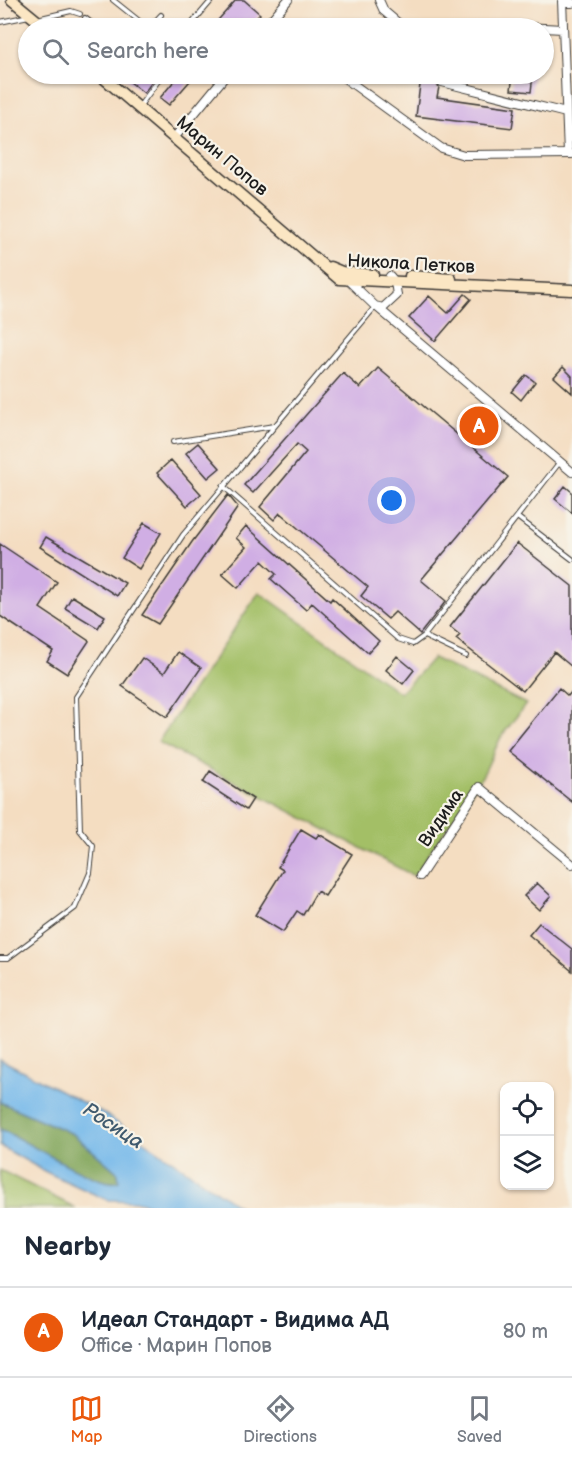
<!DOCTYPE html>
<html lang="en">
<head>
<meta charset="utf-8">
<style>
	body { margin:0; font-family:"Balsamiq Sans",sans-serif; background:#f2f2f3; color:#1f2937 }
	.controls { position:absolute; right:18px; bottom:18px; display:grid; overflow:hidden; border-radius:12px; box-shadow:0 2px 4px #0004 }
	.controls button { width:54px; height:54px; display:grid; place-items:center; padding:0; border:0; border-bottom:2px solid #e0e1e3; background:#fff; color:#1f2937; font:30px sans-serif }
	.you { position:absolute; left:392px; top:501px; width:21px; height:21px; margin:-15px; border:4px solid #fff; border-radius:50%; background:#1a73e8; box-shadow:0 0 0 9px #1a73e833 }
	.badge { display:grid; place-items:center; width:39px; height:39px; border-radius:50%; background:#ea580c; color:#fff; font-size:20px; font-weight:700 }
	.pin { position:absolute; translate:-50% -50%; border:3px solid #fff; box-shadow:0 2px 6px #0006 }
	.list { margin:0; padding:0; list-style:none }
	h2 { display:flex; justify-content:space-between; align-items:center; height:78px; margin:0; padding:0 24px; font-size:26px }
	h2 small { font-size:20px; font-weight:400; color:#747a83 }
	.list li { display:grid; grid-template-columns:39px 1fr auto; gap:18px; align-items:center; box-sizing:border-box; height:90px; padding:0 24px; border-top:2px solid #e0e1e3 }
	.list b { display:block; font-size:22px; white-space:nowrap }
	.list p { margin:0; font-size:20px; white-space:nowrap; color:#747a83 }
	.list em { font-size:20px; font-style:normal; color:#747a83 }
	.icon { flex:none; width:33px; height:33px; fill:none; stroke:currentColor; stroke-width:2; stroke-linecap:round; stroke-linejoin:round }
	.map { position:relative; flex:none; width:572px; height:1208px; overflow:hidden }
	.search { position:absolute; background:#fff; box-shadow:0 2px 4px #0004; left:18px; right:18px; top:18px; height:66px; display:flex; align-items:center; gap:15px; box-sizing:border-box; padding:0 21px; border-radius:33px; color:#747a83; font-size:22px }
	.sheet { height:168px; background:#fff }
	nav { display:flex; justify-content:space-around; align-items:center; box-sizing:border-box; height:84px; border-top:2px solid #e0e1e3; background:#fff; font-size:16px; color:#747a83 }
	nav a { display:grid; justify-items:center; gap:3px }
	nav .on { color:#ea580c }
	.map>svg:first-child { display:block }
	.green { fill:#a3bf66; stroke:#606e41; stroke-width:1.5 }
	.forest { fill:#82a65b; stroke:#4f613c; stroke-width:1.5 }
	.water { fill:#73b8ea; stroke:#486a83; stroke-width:1.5 }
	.building { fill:#d0aee4 }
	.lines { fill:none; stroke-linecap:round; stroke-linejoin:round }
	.lane-casing { stroke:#3c3935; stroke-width:6 }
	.street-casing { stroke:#3c3935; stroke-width:10 }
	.secondary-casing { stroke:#3c3935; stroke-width:13 }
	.lane { stroke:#fff; stroke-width:4 }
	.street { stroke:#fff; stroke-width:8 }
	.secondary { stroke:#fbe6c3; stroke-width:10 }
	.labels { text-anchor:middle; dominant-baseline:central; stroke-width:4.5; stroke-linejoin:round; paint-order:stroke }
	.street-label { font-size:18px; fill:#1c1c1c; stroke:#f7f3e8 }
	.water-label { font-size:20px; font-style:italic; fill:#3f5a6e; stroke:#f7f3e8 }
</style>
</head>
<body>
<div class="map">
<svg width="572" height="1208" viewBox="0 0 572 1208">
	<rect width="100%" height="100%" fill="#f7f3e8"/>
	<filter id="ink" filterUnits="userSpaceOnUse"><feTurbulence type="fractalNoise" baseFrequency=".0167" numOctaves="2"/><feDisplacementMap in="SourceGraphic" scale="12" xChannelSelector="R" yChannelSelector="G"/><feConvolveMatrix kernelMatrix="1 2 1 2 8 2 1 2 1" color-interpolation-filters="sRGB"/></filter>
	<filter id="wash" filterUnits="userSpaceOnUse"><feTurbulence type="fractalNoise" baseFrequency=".008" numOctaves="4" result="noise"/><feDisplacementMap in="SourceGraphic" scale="24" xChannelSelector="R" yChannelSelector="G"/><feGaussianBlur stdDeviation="1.35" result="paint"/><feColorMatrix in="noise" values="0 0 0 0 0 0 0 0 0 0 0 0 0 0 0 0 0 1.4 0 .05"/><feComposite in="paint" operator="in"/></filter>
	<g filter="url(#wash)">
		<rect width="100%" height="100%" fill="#f4ddc1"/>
		<path class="green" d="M 259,592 L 400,693 L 433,658 L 526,704 L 501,737 L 483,775 L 414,876 L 158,742 Z
			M 0,1170 L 76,1208 L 0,1208 Z"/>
		<path class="forest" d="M 0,1102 L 73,1134 L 118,1173 L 119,1181 C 105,1192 19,1137 0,1129 Z"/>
		<path class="water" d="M 0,1059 L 103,1113 L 241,1208 L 161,1208 L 135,1201 L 107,1200 L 46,1172 L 0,1146 L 0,1129 C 19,1137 105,1192 119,1181 L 118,1173 L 73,1134 L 0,1102 Z"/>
		<g id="blocks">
			<path class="building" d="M 236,0 L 244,0 L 260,14 L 248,28 L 211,28 Z
				M 120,74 L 142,74 L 152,82 L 144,93 Z
				M 180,74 L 196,74 L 169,105 L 160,98 Z
				M 513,74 L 533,74 L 531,92 L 511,90 Z
				M 421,77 L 432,79 L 439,87 L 437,97 L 515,108 L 512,128 L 416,116 Z
				M 465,294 L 471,299 L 435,341 L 409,318 L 429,296 L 448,313 Z
				M 563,367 L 572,376 L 572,393 L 554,377 Z
				M 378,368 L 508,477 L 421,580 L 446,601 L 420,634 L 395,612 L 388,619 L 361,596 L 368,587 L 280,513 L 274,520 L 260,507 L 306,452 L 297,444 L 253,493 L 244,485 L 343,373 L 360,388 Z
				M 526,375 L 535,382 L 521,400 L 512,392 Z
				M 198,443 L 220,468 L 208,478 L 186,453 Z
				M 171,460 L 201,494 L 187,506 L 157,473 Z
				M 565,486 L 572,492 L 572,513 L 555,499 Z
				M 228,495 L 238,507 L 158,624 L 142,615 L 192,542 Z
				M 144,523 L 161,533 L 139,569 L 122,558 Z
				M 246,526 L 330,601 L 332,598 L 379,641 L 368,653 L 312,603 L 306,610 L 271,579 L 276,574 L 262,561 L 238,588 L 222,574 L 246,547 L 236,538 Z
				M 46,537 L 125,583 L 117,596 L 40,547 Z
				M 517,543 L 572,586 L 572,667 L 554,652 L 523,691 L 456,639 L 460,635 L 450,627 Z
				M 0,544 L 57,582 L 40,608 L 89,641 L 67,674 L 47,661 L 53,651 L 0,616 Z
				M 72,596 L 105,616 L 98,628 L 65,608 Z
				M 178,652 L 201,668 L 167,717 L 122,686 L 142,658 L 164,673 Z
				M 397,656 L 414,670 L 403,684 L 386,670 Z
				M 559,688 L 568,696 L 572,691 L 572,802 L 508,751 Z
				M 210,771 L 253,799 L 246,810 L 203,782 Z
				M 301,829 L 316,838 L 319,834 L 352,854 L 325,896 L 317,891 L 303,915 L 297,911 L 283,932 L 255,915 L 283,870 L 278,867 Z
				M 537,883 L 551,896 L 539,910 L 524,896 Z
				M 539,923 L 572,949 L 572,971 L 529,935 Z"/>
		</g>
	</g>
	<g filter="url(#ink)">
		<use href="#blocks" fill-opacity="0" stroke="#3c3935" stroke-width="1.5"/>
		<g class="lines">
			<defs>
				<path id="lane" d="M 113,0 L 148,28
					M 85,18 L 98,28
					M 37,19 L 71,11 L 80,14
					M 0,22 L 29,16
					M 149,28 L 161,15
					M 188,28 L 212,0
					M 139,107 L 163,74
					M 173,442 L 274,426
					M 223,486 L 398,639 L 413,644 L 424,636 L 559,463
					M 517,517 L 572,559
					M 424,636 L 466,656
					M 0,958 L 8,958 L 75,908 L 90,873 L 93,846 L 80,830 L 76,697 L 183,535 L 375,307"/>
				<path id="street" d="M 379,0 L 384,11 L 404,28
					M 562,0 L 568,154
					M 562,3 L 572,3
					M 271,20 L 281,28
					M 264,28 L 288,0
					M 479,28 L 505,26 L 563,29
					M 339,74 L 441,148 L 464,155 L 572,154
					M 436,74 L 442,82 L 566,113
					M 174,138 L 227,74
					M 349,281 L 375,306 L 383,308 L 397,295 L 395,282 L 390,276
					M 378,308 L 572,472
					M 420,876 L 479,787 L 572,864"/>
				<path id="secondary" d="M 12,0 L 46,28
					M 99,74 L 339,279 L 572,290
					M 330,267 L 342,272 L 373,275
					M 410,276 L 451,279"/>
			</defs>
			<use href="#lane" class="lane-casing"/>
			<use href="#street" class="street-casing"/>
			<use href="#secondary" class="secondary-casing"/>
			<use href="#lane" class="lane"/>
			<use href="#street" class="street"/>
			<use href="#secondary" class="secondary"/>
		</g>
	</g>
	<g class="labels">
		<g class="street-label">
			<text transform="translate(222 156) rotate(40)">Марин Попов</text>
			<text transform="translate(411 264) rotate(3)">Никола Петков</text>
			<text transform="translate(441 818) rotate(-56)">Видима</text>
		</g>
		<g class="water-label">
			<text transform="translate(113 1126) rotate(33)">Росица</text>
		</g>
	</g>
</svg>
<div class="controls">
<button><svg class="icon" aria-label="locate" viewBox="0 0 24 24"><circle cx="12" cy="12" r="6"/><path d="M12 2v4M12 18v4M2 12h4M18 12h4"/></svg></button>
<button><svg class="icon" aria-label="layers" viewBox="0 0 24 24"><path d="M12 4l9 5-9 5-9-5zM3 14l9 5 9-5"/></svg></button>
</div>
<div class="you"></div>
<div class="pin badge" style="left:479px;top:426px">A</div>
<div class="search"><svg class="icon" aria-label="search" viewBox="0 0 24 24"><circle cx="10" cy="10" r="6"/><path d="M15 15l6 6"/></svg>Search here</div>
</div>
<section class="sheet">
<h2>Nearby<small></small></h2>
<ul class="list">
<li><span class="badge">A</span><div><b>Идеал Стандарт - Видима АД</b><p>Office · Марин Попов</p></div><em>80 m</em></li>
</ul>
</section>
<nav>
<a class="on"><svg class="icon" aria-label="map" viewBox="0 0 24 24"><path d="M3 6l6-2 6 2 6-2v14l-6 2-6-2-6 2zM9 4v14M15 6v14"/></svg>Map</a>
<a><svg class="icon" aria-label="directions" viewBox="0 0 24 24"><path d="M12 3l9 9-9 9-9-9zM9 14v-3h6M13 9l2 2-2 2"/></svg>Directions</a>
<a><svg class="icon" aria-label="saved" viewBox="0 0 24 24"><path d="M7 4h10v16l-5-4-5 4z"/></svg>Saved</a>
</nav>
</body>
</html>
